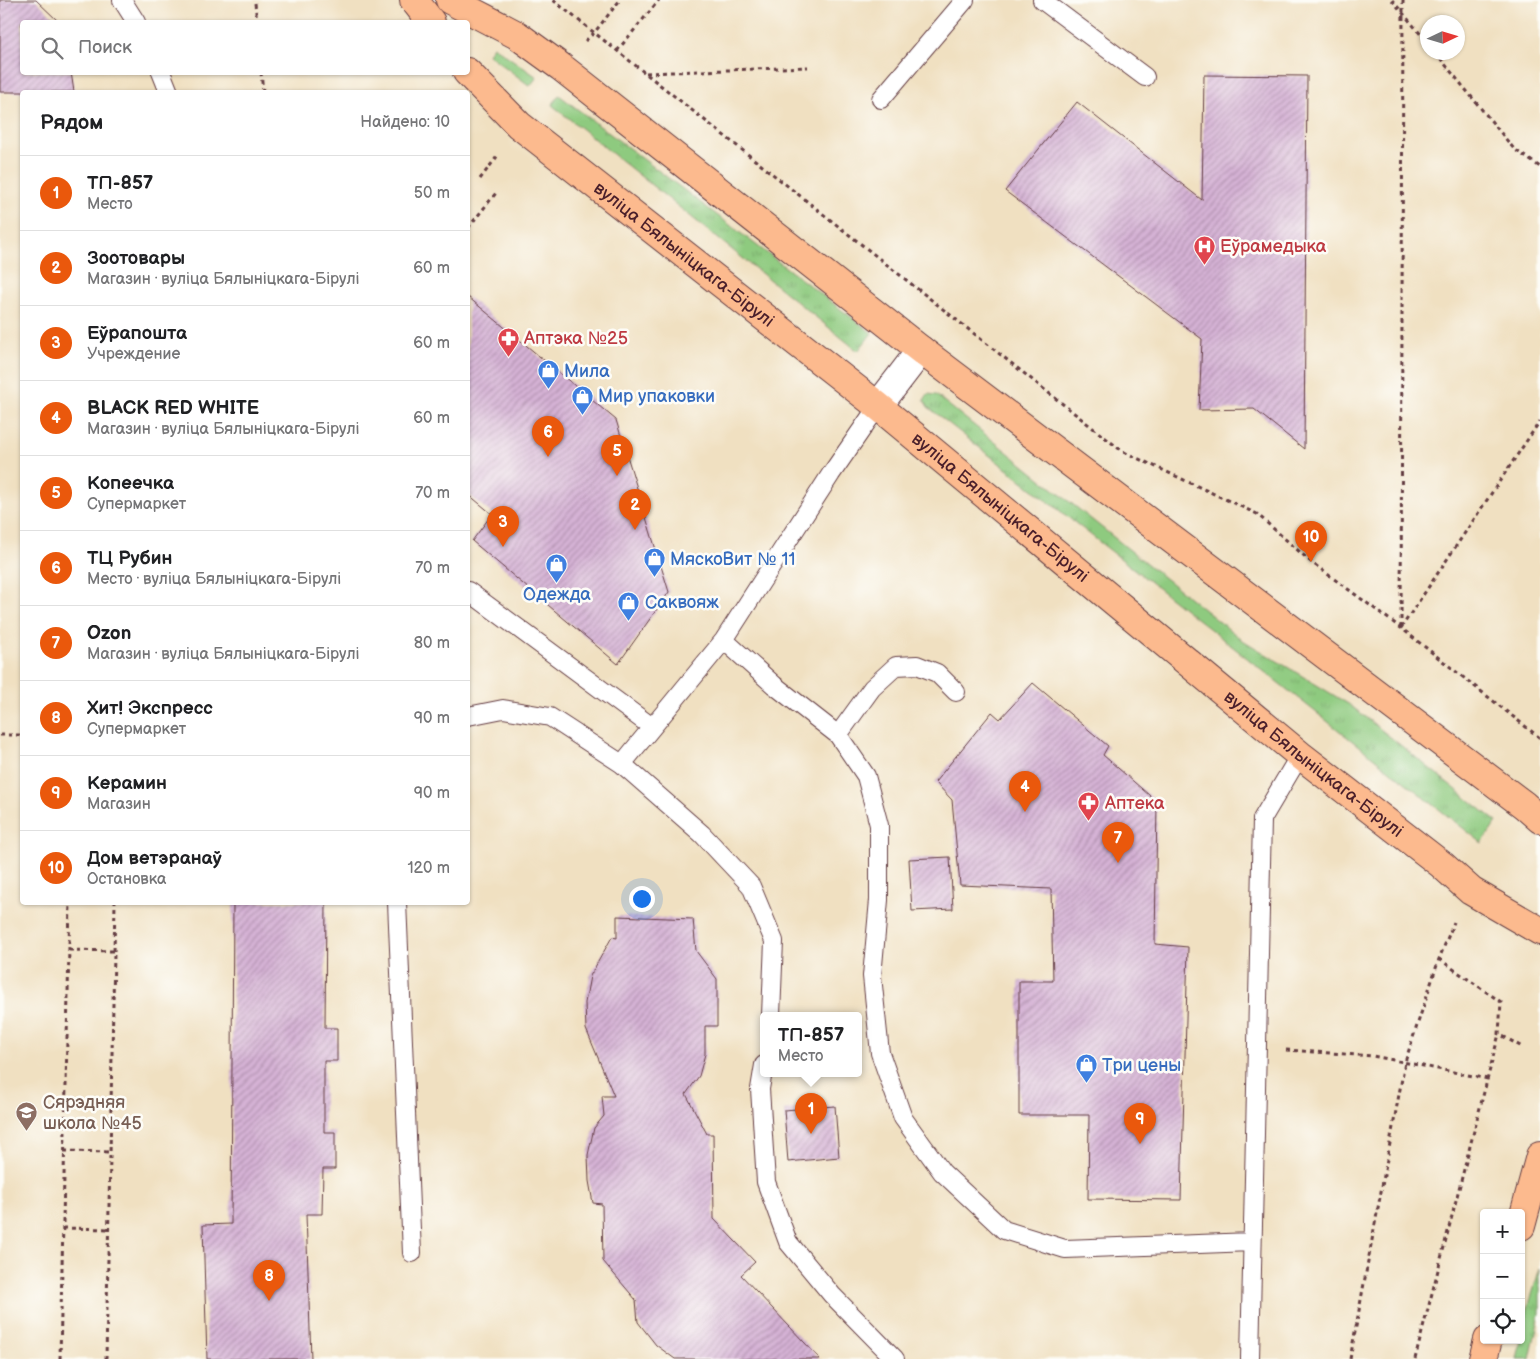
<!DOCTYPE html>
<html lang="ru">
<head>
<meta charset="utf-8">
<style>
	body { margin:0; font-family:"Balsamiq Sans",sans-serif; background:#f2f2f2; color:#202124 }
	.controls { position:absolute; right:15px; bottom:15px; display:grid; overflow:hidden; border-radius:5px; box-shadow:0 1px 4px #0004 }
	.controls button { width:45px; height:45px; display:grid; place-items:center; padding:0; border:0; border-bottom:1px solid #e0e0e0; background:#fff; color:#202124; font:25px sans-serif }
	.compass { position:absolute; left:1420px; top:15px; width:45px; height:45px; border-radius:50%; background:#fff; box-shadow:0 1px 4px #0004; rotate:86deg }
	.you { position:absolute; left:641px; top:898px; width:18px; height:18px; margin:-12px; border:4px solid #fff; border-radius:50%; background:#1a73e8; box-shadow:0 0 0 8px #1a73e833 }
	.badge { display:grid; place-items:center; width:32px; height:32px; border-radius:50%; background:#ea580c; color:#fff; font-size:16px; font-weight:700 }
	.pin { position:absolute; translate:-50% -41px; filter:drop-shadow(0 1px 2px #0008) }
	.pin::after { content:''; position:absolute; top:26px; width:18px; height:15px; background:inherit; clip-path:polygon(0 0,100% 0,50% 100%) }
	.popup { position:absolute; left:760px; top:1012px; width:102px; height:65px; box-sizing:border-box; display:grid; place-content:center; border-radius:5px; background:#fff; filter:drop-shadow(0 1px 4px #0005); font-size:16px; white-space:nowrap; color:#757577 }
	.popup b { font-size:19px; color:#202124 }
	.popup::after { content:''; position:absolute; left:50%; top:100%; margin-left:-10px; border:10px solid transparent; border-top-color:#fff }
	.list { margin:0; padding:0; list-style:none }
	h2 { display:flex; justify-content:space-between; align-items:center; height:65px; margin:0; padding:0 20px; font-size:21px }
	h2 small { font-size:16px; font-weight:400; color:#757577 }
	.list li { display:grid; grid-template-columns:32px 1fr auto; gap:15px; align-items:center; box-sizing:border-box; height:75px; padding:0 20px; border-top:1px solid #e0e0e0 }
	.list b { display:block; font-size:19px; white-space:nowrap }
	.list p { margin:0; font-size:16px; white-space:nowrap; color:#757577 }
	.list em { font-size:16px; font-style:normal; color:#757577 }
	.icon { flex:none; width:28px; height:28px; fill:none; stroke:currentColor; stroke-width:2; stroke-linecap:round; stroke-linejoin:round }
	.map { position:relative; flex:none; width:1540px; height:1359px; overflow:hidden }
	.search { position:absolute; background:#fff; box-shadow:0 1px 4px #0004; left:20px; top:20px; width:450px; height:55px; display:flex; align-items:center; gap:12px; box-sizing:border-box; padding:0 18px; border-radius:5px; color:#757577; font-size:19px }
	.panel { position:absolute; background:#fff; box-shadow:0 1px 4px #0004; left:20px; top:90px; width:450px; height:815px; border-radius:5px }
	.map>svg:first-child { display:block }
	.grass { fill:url(#grass-tufts); stroke:#6c7455 }
	.building { fill:url(#building-hatch) }
	.lines { fill:none; stroke-linecap:round; stroke-linejoin:round }
	.service-casing { stroke:#633c42; stroke-width:20 }
	.minor-casing { stroke:#633c42; stroke-width:30 }
	.primary-casing { stroke:#633c42; stroke-width:30 }
	.path { stroke:#633c42; stroke-width:3; stroke-dasharray:4 4; stroke-linecap:butt }
	.service { stroke:#fff; stroke-width:18 }
	.minor { stroke:#fff; stroke-width:28 }
	.primary { stroke:#fcba8e; stroke-width:28 }
	.labels { text-anchor:middle; dominant-baseline:central; stroke-width:5; stroke-linejoin:round; paint-order:stroke }
	.health-label { font-size:18px; fill:#be3a42; stroke:#fdfcf7; text-anchor:start }
	.street-label { font-size:18px; fill:#4a1f2b; stroke:#fdfcf7 }
	.shop-label { font-size:18px; fill:#366cbe; stroke:#fdfcf7; text-anchor:start }
	.education-label { font-size:18px; fill:#785e54; stroke:#fdfcf7; text-anchor:start }
</style>
</head>
<body>
<div class="map">
<svg width="1540" height="1359" viewBox="0 0 1540 1359">
	<defs>
		<pattern id="grass-tufts" width="24" height="20" patternUnits="userSpaceOnUse" patternTransform="scale(1.25)"><rect width="24" height="20" fill="#8eca7f"/><path d="M3 7l-1-3M5 7V3M7 7l1-3M15 17l-1-3M17 17v-4M19 17l1-3" fill="none" stroke="#7cad6e"/></pattern>
		<pattern id="building-hatch" width="6" height="6" patternUnits="userSpaceOnUse" patternTransform="scale(1.25)"><rect width="6" height="6" fill="#d5b2d5"/><path d="M-1 1l2-2M0 6l6-6M5 7l2-2" fill="none" stroke="#af90ad"/></pattern>
	</defs>
	<rect width="100%" height="100%" fill="#fdfcf7"/>
	<filter id="ink" filterUnits="userSpaceOnUse"><feTurbulence type="fractalNoise" baseFrequency=".02" numOctaves="2"/><feDisplacementMap in="SourceGraphic" scale="10" xChannelSelector="R" yChannelSelector="G"/><feConvolveMatrix kernelMatrix="1 2 1 2 8 2 1 2 1" color-interpolation-filters="sRGB"/></filter>
	<filter id="wash" filterUnits="userSpaceOnUse"><feTurbulence type="fractalNoise" baseFrequency=".0096" numOctaves="4" result="noise"/><feDisplacementMap in="SourceGraphic" scale="20" xChannelSelector="R" yChannelSelector="G"/><feGaussianBlur stdDeviation="1.12" result="paint"/><feColorMatrix in="noise" values="0 0 0 0 0 0 0 0 0 0 0 0 0 0 0 0 0 1.4 0 .05"/><feComposite in="paint" operator="in"/></filter>
	<g filter="url(#wash)">
		<rect width="100%" height="100%" fill="#f0e0c1"/>
		<path class="grass" d="M 493,46 L 537,77 L 530,86 L 488,54 Z
			M 559,95 L 872,333 L 858,351 L 552,105 Z
			M 928,394 L 936,395 L 1241,639 L 1350,705 L 1497,822 L 1482,843 L 928,407 L 924,400 Z
			M 1540,1268 L 1540,1313 L 1530,1359 L 1517,1359 L 1527,1311 Z"/>
		<g id="blocks">
			<path class="building" d="M 0,0 L 36,0 L 59,22 L 22,22 L 22,72 L 71,72 L 74,92 L 0,92 Z
				M 1204,75 L 1307,76 L 1304,449 L 1254,409 L 1199,410 L 1202,339 L 1005,191 L 1077,102 L 1202,200 Z
				M 468,297 L 616,420 L 669,592 L 618,664 L 472,541 L 492,514 L 468,494 Z
				M 1033,683 L 1108,746 L 1103,755 L 1157,802 L 1155,944 L 1188,947 L 1181,1200 L 1088,1199 L 1089,1115 L 1019,1115 L 1019,981 L 1053,981 L 1051,889 L 960,885 L 952,800 L 935,782 L 992,712 L 1000,719 Z
				M 950,857 L 953,909 L 912,911 L 909,859 Z
				M 233,902 L 326,902 L 325,1028 L 337,1028 L 337,1061 L 324,1061 L 324,1132 L 335,1132 L 335,1169 L 323,1169 L 322,1214 L 306,1214 L 311,1359 L 207,1359 L 203,1225 L 231,1224 Z
				M 617,916 L 693,919 L 696,951 L 717,979 L 717,1026 L 705,1026 L 705,1054 L 699,1076 L 686,1094 L 707,1134 L 713,1134 L 714,1219 L 755,1262 L 741,1275 L 820,1359 L 675,1359 L 656,1345 L 638,1322 L 636,1300 L 603,1261 L 602,1204 L 593,1203 L 589,1181 L 588,1155 L 594,1128 L 604,1116 L 602,1096 L 614,1096 L 586,1029 L 585,1003 L 590,976 L 612,937 L 617,938 Z
				M 835,1106 L 839,1157 L 788,1162 L 784,1110 Z"/>
		</g>
	</g>
	<g filter="url(#ink)">
		<use href="#blocks" fill-opacity="0" stroke="#633c42" stroke-width="1"/>
		<g class="lines">
			<defs>
				<path id="service" d="M 122,0 L 136,22
					M 1042,0 L 1145,77
					M 161,72 L 169,92
					M 881,99 L 965,0
					M 468,591 L 652,727
					M 724,640 L 774,685 L 838,735 L 866,776 L 879,825 L 879,900 L 872,976 L 880,1053 L 903,1118 L 942,1172 L 1004,1230 L 1065,1249 L 1252,1242
					M 468,716 L 503,709 L 550,717 L 622,764 L 702,834 L 751,886 L 774,941 L 771,1015
					M 838,735 L 872,688 L 896,666 L 917,665 L 937,673 L 956,692
					M 622,764 L 724,640 L 831,474 L 878,406
					M 397,902 L 412,1253
					M 764,1065 L 760,1089 L 766,1182 L 788,1242 L 832,1295 L 895,1359
					M 1250,1359 L 1262,819 L 1300,755"/>
				<path id="minor" d="M 878,406 L 921,350"/>
				<g id="primary">
					<path d="M 414,0 L 431,22"/>
					<path d="M 450,0 L 517,35 L 561,67 L 921,350 L 1524,805 L 1540,819"/>
					<path id="s1" d="M 467,72 L 519,125 L 878,406 L 1300,755 L 1442,865 L 1471,891 L 1540,931"/>
					<path d="M 1521,1226 L 1540,1156"/>
					<path d="M 1483,1359 L 1488,1340"/>
				</g>
			</defs>
			<use href="#service" class="service-casing"/>
			<use href="#minor" class="minor-casing"/>
			<use href="#primary" class="primary-casing"/>
			<path class="path" d="M 553,0 L 1122,451 L 1257,514 L 1311,562 L 1401,628 L 1540,738
				M 1392,0 L 1428,43
				M 255,3 L 257,22
				M 585,41 L 594,33 L 620,0
				M 617,51 L 659,0
				M 1435,52 L 1514,149 L 1540,167
				M 261,72 L 263,92
				M 646,73 L 808,67
				M 480,179 L 499,154
				M 468,228 L 496,193
				M 1401,628 L 1403,0
				M 1401,628 L 1540,421
				M 0,735 L 22,735
				M 69,950 L 114,951
				M 1439,959 L 1501,1002 L 1499,1034 L 1522,1047
				M 1286,1050 L 1373,1056 L 1488,1079
				M 64,1151 L 110,1152
				M 63,1228 L 109,1229
				M 60,1359 L 70,902
				M 106,1359 L 115,902
				M 1350,1359 L 1405,1062 L 1439,959 L 1454,922
				M 1415,1359 L 1499,1034"/>
			<use href="#service" class="service"/>
			<use href="#minor" class="minor"/>
			<use href="#primary" class="primary"/>
		</g>
	</g>
	<defs>
		<symbol id="hospital-pin" viewBox="-11 -11 22 30"><path d="M0 17L-7.5 6A9.5 9.5 0 1 1 7.5 6Z" fill="#e0444e" stroke="#fdfcf7"/><path d="M-5-5h3v3.5h4V-5h3V5h-3V1.5h-4V5h-3Z" fill="#fff"/></symbol>
		<symbol id="pharmacy-pin" viewBox="-11 -11 22 30"><path d="M0 17L-7.5 6A9.5 9.5 0 1 1 7.5 6Z" fill="#e0444e" stroke="#fdfcf7"/><path d="M-2-6h4v4h4v4h-4v4h-4v-4h-4v-4h4Z" fill="#fff"/></symbol>
		<symbol id="shop-pin" viewBox="-11 -11 22 30"><path d="M0 17L-7.5 6A9.5 9.5 0 1 1 7.5 6Z" fill="#3f7fe0" stroke="#fdfcf7"/><path d="M-5-2.5h2.3a2.7 3.5 0 0 1 5.4 0H5L5.5 6h-11ZM-1.5-2.5h3a1.5 2.3 0 0 0-3 0Z" fill="#fff"/></symbol>
		<symbol id="school-pin" viewBox="-11 -11 22 30"><path d="M0 17L-7.5 6A9.5 9.5 0 1 1 7.5 6Z" fill="#8d6e63" stroke="#fdfcf7"/><path d="M0-5L7-2L0 1L-7-2ZM-4 1L0 2.5L4 1V4Q0 6-4 4Z" fill="#fff"/></symbol>
	</defs>
	<g fill-rule="evenodd">
		<use href="#hospital-pin" x="1192" y="234" width="25" height="34"/>
		<use href="#pharmacy-pin" x="496" y="326" width="25" height="34"/>
		<use href="#shop-pin" x="536" y="358" width="25" height="34"/>
		<use href="#shop-pin" x="570" y="384" width="25" height="34"/>
		<use href="#shop-pin" x="642" y="546" width="25" height="34"/>
		<use href="#shop-pin" x="544" y="552" width="25" height="34"/>
		<use href="#shop-pin" x="616" y="590" width="25" height="34"/>
		<use href="#pharmacy-pin" x="1076" y="790" width="25" height="34"/>
		<use href="#shop-pin" x="1074" y="1052" width="25" height="34"/>
		<use href="#school-pin" x="14" y="1100" width="25" height="34"/>
	</g>
	<g class="labels">
		<g class="health-label">
			<text x="1220" y="246">Еўрамедыка</text>
			<text x="524" y="338">Аптэка №25</text>
			<text x="1105" y="803">Аптека</text>
		</g>
		<g class="street-label">
			<text stroke="none"><textPath href="#s1" startOffset="284">вуліца Бялыніцкага-Бірулі</textPath></text>
			<text stroke="none"><textPath href="#s1" startOffset="689">вуліца Бялыніцкага-Бірулі</textPath></text>
			<text stroke="none"><textPath href="#s1" startOffset="1094">вуліца Бялыніцкага-Бірулі</textPath></text>
		</g>
		<g class="shop-label">
			<text x="564" y="371">Мила</text>
			<text x="598" y="396">Мир упаковки</text>
			<text x="670" y="559">МяскоВит № 11</text>
			<text x="557" y="594" text-anchor="middle">Одежда</text>
			<text x="645" y="602">Саквояж</text>
			<text x="1102" y="1065">Три цены</text>
		</g>
		<g class="education-label">
			<text x="43" y="1102">Сярэдняя<tspan x="43" dy="21">школа №45</tspan></text>
		</g>
	</g>
</svg>
<div class="controls">
<button>+</button>
<button>−</button>
<button><svg class="icon" aria-label="locate" viewBox="0 0 24 24"><circle cx="12" cy="12" r="6"/><path d="M12 2v4M12 18v4M2 12h4M18 12h4"/></svg></button>
</div>
<svg class="compass" viewBox="-18 -18 36 36"><path d="M0-13l5 13h-10z" fill="#e53935"/><path d="M0 13l5-13h-10z" fill="#757577"/></svg>
<div class="you"></div>
<div class="pin badge" style="left:811px;top:1134px">1</div>
<div class="popup"><b>ТП-857</b>Место</div>
<div class="pin badge" style="left:635px;top:530px">2</div>
<div class="pin badge" style="left:503px;top:547px">3</div>
<div class="pin badge" style="left:1025px;top:812px">4</div>
<div class="pin badge" style="left:617px;top:476px">5</div>
<div class="pin badge" style="left:548px;top:457px">6</div>
<div class="pin badge" style="left:1118px;top:863px">7</div>
<div class="pin badge" style="left:269px;top:1301px">8</div>
<div class="pin badge" style="left:1140px;top:1144px">9</div>
<div class="pin badge" style="left:1311px;top:562px">10</div>
<div class="search"><svg class="icon" aria-label="search" viewBox="0 0 24 24"><circle cx="10" cy="10" r="6"/><path d="M15 15l6 6"/></svg>Поиск</div>
<section class="panel">
<h2>Рядом<small>Найдено: 10</small></h2>
<ul class="list">
<li><span class="badge">1</span><div><b>ТП-857</b><p>Место</p></div><em>50 m</em></li>
<li><span class="badge">2</span><div><b>Зоотовары</b><p>Магазин · вуліца Бялыніцкага-Бірулі</p></div><em>60 m</em></li>
<li><span class="badge">3</span><div><b>Еўрапошта</b><p>Учреждение</p></div><em>60 m</em></li>
<li><span class="badge">4</span><div><b>BLACK RED WHITE</b><p>Магазин · вуліца Бялыніцкага-Бірулі</p></div><em>60 m</em></li>
<li><span class="badge">5</span><div><b>Копеечка</b><p>Супермаркет</p></div><em>70 m</em></li>
<li><span class="badge">6</span><div><b>ТЦ Рубин</b><p>Место · вуліца Бялыніцкага-Бірулі</p></div><em>70 m</em></li>
<li><span class="badge">7</span><div><b>Ozon</b><p>Магазин · вуліца Бялыніцкага-Бірулі</p></div><em>80 m</em></li>
<li><span class="badge">8</span><div><b>Хит! Экспресс</b><p>Супермаркет</p></div><em>90 m</em></li>
<li><span class="badge">9</span><div><b>Керамин</b><p>Магазин</p></div><em>90 m</em></li>
<li><span class="badge">10</span><div><b>Дом ветэранаў</b><p>Остановка</p></div><em>120 m</em></li>
</ul>
</section>
</div>
</body>
</html>
